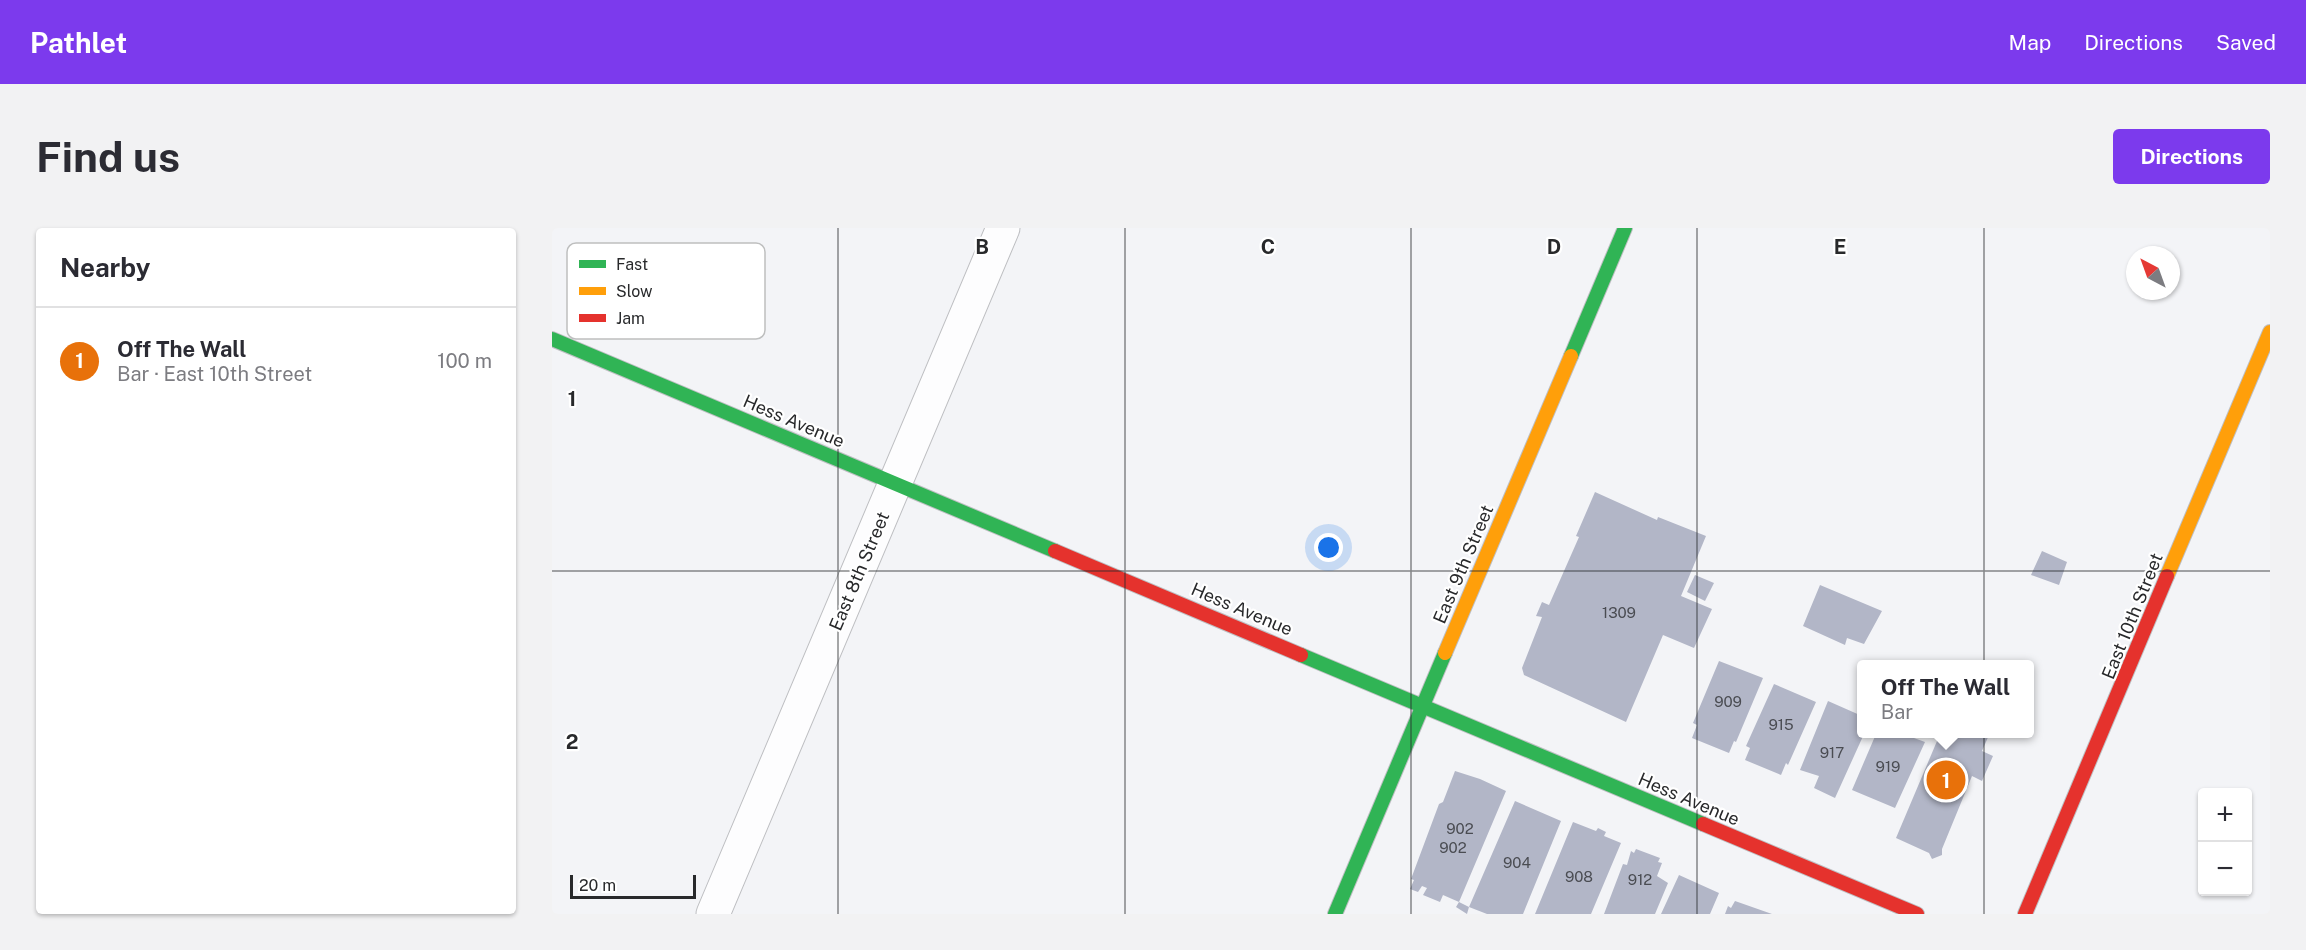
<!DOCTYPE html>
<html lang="en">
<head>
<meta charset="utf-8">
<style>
	body { margin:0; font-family:"Public Sans",sans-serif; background:#f2f2f3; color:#2b2b33 }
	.controls { position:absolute; right:18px; bottom:18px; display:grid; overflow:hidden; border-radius:6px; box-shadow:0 2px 4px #0004 }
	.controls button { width:54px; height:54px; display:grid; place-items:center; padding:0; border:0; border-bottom:2px solid #e1e1e2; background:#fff; color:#2b2b33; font:30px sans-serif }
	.compass { position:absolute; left:1574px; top:18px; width:54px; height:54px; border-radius:50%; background:#fff; box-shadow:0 2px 4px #0004; rotate:319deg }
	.scale { position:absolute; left:18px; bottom:15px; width:126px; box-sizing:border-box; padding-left:6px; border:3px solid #28292b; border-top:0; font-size:16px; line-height:21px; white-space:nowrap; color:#28292b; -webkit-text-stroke:4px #fff; paint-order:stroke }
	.you { position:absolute; left:777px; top:320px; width:21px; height:21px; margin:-15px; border:4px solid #fff; border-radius:50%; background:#1a73e8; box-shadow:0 0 0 9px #1a73e833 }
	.badge { display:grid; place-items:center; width:39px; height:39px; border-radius:50%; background:#7c3aed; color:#fff; font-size:20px; font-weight:700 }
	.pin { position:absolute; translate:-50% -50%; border:3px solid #fff; box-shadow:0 2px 6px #0006 }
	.popup { position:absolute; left:1305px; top:432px; width:177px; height:78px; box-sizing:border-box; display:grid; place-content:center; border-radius:6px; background:#fff; filter:drop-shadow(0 2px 4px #0005); font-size:20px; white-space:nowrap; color:#7c7c81 }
	.popup b { font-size:22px; color:#2b2b33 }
	.popup::after { content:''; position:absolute; left:50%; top:100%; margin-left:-12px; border:12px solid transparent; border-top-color:#fff }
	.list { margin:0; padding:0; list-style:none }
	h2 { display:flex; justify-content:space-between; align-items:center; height:78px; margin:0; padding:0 24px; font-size:26px }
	h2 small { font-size:20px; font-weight:400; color:#7c7c81 }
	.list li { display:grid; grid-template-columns:39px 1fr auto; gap:18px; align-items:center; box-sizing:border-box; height:108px; padding:0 24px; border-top:2px solid #e1e1e2 }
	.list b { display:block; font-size:22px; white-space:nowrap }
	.list p { margin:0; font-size:20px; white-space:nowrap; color:#7c7c81 }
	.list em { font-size:20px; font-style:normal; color:#7c7c81 }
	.map { position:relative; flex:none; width:1718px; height:686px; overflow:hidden; border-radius:6px }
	header { display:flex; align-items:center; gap:36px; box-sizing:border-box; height:84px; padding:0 30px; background:#7c3aed; color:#fff }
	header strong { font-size:28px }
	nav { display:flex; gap:33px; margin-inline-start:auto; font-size:21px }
	.intro { display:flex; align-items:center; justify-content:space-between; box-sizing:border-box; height:144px; padding:0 36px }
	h1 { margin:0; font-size:42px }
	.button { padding:15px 27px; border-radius:6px; background:#7c3aed; color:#fff; font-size:21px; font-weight:700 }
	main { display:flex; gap:36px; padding:0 36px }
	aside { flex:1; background:#fff; border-radius:6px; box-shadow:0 2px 4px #0004 }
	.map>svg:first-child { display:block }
	.building { fill:#b2b6c7 }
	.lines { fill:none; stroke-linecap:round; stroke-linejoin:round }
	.street-casing { stroke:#bebfc2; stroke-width:35 }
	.fast-casing { stroke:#bebfc2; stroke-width:16 }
	.slow-casing { stroke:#bebfc2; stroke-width:16 }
	.jam-casing { stroke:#bebfc2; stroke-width:16 }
	.street { stroke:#fdfdfe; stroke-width:33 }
	.fast { stroke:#30b455; stroke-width:14 }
	.slow { stroke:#ff9f0a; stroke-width:14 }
	.jam { stroke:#e5322d; stroke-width:14 }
	.grid { fill:none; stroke:#28292b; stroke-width:1.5; stroke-opacity:0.55 }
	.labels { text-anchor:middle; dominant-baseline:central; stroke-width:4.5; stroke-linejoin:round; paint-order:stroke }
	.number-label { font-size:15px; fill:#4a4c52 }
	.street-label { font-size:18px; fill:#28292b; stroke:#fff }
	.key { fill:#fff; stroke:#bebfbf; stroke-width:1.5 }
	.key-label { font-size:16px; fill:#28292b }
	.grid-label { font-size:20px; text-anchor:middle; font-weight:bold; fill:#28292b; stroke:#fff; stroke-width:4.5; stroke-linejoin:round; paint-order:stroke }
</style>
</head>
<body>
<header>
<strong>Pathlet</strong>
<nav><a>Map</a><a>Directions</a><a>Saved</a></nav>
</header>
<div class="intro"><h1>Find us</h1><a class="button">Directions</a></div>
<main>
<aside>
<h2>Nearby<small></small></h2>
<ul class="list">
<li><span class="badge" style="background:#e8710a">1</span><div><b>Off The Wall</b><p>Bar · East 10th Street</p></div><em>100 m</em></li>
</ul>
</aside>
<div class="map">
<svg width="1718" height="686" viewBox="0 0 1718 686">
	<rect width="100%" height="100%" fill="#f3f4f7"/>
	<path class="building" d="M 1043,264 L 1105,292 L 1106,289 L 1154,308 L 1129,368 L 1160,381 L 1142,420 L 1111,407 L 1074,494 L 972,447 L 970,440 L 990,389 L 984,388 L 990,374 L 997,377 L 1027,309 L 1024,308 Z
		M 1490,323 L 1515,334 L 1507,357 L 1479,347 Z
		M 1143,347 L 1162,355 L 1153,373 L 1135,364 Z
		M 1268,357 L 1330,383 L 1312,416 L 1295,410 L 1293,417 L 1251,398 Z
		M 1167,433 L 1211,450 L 1184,514 L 1182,513 L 1177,525 L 1140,510 L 1145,497 L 1141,495 Z
		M 1222,456 L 1264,474 L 1236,537 L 1234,535 L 1229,547 L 1193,532 L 1198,520 L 1194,518 Z
		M 1276,473 L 1310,488 L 1310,506 L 1312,506 L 1283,570 L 1262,560 L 1267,548 L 1248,542 Z
		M 1324,506 L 1351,506 L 1373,514 L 1343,580 L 1300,562 Z
		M 1388,506 L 1437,507 L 1430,523 L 1441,528 L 1430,553 L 1420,548 L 1390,621 L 1390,627 L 1380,631 L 1377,625 L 1344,610 Z
		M 903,543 L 928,551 L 954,563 L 907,674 L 891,667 L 888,674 L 871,667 L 875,660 L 870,658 L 866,664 L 858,661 L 862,652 L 859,651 L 887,576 L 891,574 Z
		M 963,573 L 1009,593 L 971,686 L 935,686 L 917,679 Z
		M 1021,594 L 1044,603 L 1046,600 L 1054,604 L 1052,608 L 1069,615 L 1039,686 L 983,686 Z
		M 1084,621 L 1108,630 L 1106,634 L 1110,635 L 1105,648 L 1116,655 L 1103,686 L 1052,686 L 1071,636 L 1075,637 L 1079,623 L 1082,625 Z
		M 1127,647 L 1167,665 L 1158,686 L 1109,686 Z
		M 1183,673 L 1220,686 L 1173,686 L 1176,678 L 1179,680 Z
		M 907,674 L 917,679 L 915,686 L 904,679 Z"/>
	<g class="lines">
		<defs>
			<path id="street" d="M 161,686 L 451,0"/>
			<path id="fast" d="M 0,111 L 503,323
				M 1019,128 L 1073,0
				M 749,427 L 1151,596
				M 783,686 L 893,425"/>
			<path id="slow" d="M 1615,348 L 1718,104
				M 893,425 L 1019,128"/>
			<path id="jam" d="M 503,323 L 749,427
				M 1151,596 L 1365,686
				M 1473,686 L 1615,348"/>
		</defs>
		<use href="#street" class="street-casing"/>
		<use href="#fast" class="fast-casing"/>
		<use href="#slow" class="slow-casing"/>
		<use href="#jam" class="jam-casing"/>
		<use href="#street" class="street"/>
		<use href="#fast" class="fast"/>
		<use href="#slow" class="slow"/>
		<use href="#jam" class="jam"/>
	</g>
	<path class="grid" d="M 286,0 L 286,686M 573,0 L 573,686M 859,0 L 859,686M 1145,0 L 1145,686M 1432,0 L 1432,686M 0,343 L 1718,343"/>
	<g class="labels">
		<g class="number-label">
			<text x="1067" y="384">1309</text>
			<text x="1176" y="473">909</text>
			<text x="1229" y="496">915</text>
			<text x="1280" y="524">917</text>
			<text x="1336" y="538">919</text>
			<text x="908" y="600">902</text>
			<text x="901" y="619">902</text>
			<text x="965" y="634">904</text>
			<text x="1027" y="648">908</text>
			<text x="1088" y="651">912</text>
		</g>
		<g class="street-label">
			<text transform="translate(242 193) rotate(23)">Hess Avenue</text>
			<text transform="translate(911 336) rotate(-67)">East 9th Street</text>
			<text transform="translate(307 343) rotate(-67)">East 8th Street</text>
			<text transform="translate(690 381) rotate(23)">Hess Avenue</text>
			<text transform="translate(1580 388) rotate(-68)">East 10th Street</text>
			<text transform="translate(1137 571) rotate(23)">Hess Avenue</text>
		</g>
	</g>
	<rect x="15" y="15" width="198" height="96" rx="9" class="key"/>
	<rect x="27" y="32" width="27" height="8" fill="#30b455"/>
	<rect x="27" y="59" width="27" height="8" fill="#ff9f0a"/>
	<rect x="27" y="86" width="27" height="8" fill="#e5322d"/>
	<g class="key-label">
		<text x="64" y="42">Fast</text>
		<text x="64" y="69">Slow</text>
		<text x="64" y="96">Jam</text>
	</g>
	<g class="grid-label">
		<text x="430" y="26">B</text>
		<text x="716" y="26">C</text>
		<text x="1002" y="26">D</text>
		<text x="1288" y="26">E</text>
		<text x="20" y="178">1</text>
		<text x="20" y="521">2</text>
	</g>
</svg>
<div class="controls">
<button>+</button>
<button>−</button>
</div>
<svg class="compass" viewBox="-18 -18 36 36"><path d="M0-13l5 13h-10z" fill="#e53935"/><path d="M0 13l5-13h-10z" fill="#7c7c81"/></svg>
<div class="scale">20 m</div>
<div class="you"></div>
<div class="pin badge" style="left:1394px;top:552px;background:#e8710a">1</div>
<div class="popup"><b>Off The Wall</b>Bar</div>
</div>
</main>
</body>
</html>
